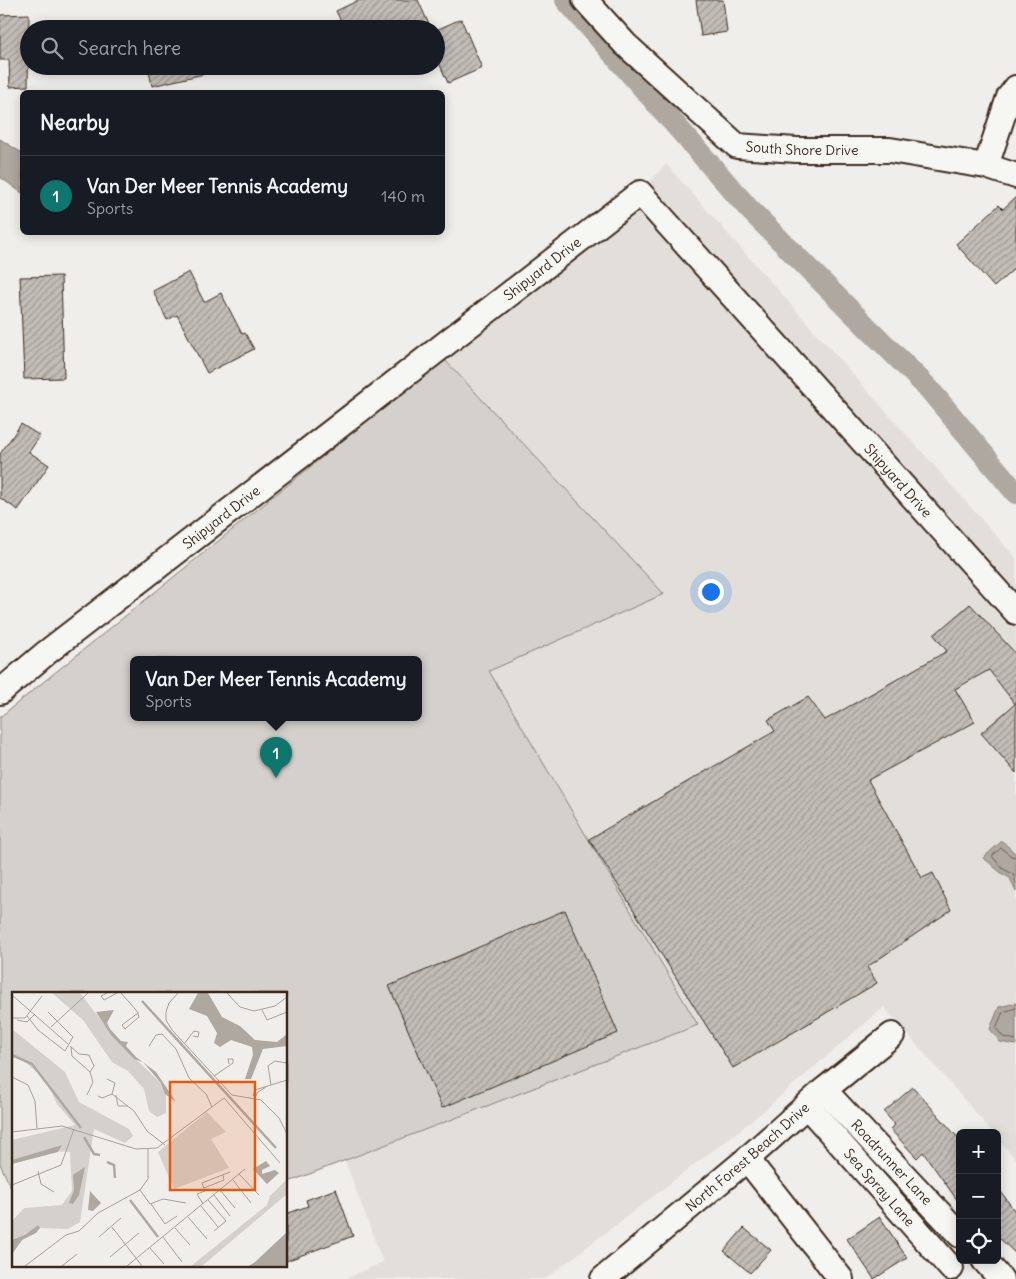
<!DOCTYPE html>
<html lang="en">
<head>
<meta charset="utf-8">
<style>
	body { margin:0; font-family:Delius,sans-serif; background:#20242c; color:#f1f3f6 }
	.controls { position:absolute; right:15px; bottom:15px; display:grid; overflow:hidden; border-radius:8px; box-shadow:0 2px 12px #0003 }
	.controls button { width:45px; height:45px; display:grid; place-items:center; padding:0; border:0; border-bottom:1px solid #363941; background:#171b24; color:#f1f3f6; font:25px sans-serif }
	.you { position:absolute; left:710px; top:591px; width:18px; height:18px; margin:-12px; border:4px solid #fff; border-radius:50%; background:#1a73e8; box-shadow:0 0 0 8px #1a73e833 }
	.badge { display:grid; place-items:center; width:32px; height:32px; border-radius:50%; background:#0f766e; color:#fff; font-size:16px; font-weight:700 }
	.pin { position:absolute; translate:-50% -41px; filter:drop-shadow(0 1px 2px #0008) }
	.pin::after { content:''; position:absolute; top:26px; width:18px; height:15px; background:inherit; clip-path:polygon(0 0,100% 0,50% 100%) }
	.popup { position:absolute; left:130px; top:656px; width:292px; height:65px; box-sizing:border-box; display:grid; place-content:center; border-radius:8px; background:#171b24; filter:drop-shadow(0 1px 4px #0005); font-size:16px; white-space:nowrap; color:#9ea1a6 }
	.popup b { font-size:19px; color:#f1f3f6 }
	.popup::after { content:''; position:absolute; left:50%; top:100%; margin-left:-10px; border:10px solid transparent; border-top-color:#171b24 }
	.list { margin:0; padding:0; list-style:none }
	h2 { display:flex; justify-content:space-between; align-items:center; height:65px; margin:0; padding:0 20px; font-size:21px }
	h2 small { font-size:16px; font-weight:400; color:#9ea1a6 }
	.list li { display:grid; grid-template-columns:32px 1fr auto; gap:15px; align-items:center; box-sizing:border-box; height:80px; padding:0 20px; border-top:1px solid #363941 }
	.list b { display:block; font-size:19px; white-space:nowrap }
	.list p { margin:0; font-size:16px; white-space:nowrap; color:#9ea1a6 }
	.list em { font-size:16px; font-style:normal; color:#9ea1a6 }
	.icon { flex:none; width:28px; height:28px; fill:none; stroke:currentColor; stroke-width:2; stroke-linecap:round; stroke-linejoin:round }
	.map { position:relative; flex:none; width:1016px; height:1279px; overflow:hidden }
	.search { position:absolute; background:#171b24; box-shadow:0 2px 12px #0003; left:20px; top:20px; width:425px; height:55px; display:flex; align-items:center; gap:12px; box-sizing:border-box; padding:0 18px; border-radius:28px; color:#9ea1a6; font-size:19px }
	.panel { position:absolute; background:#171b24; box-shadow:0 2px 12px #0003; left:20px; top:90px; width:425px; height:145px; border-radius:8px }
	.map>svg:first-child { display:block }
	.built { fill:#e2dfdb }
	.garden { fill:#d4d1cc; stroke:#887e75; fill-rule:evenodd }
	.water { fill:#afa8a1; stroke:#81766d }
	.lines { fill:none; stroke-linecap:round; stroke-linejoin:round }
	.shore { stroke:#695c52; stroke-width:1 }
	.canal { stroke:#afa8a1; stroke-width:22 }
	.building { fill:url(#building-hatch); stroke:#3b2a1e }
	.street-casing { stroke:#3b2a1e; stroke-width:28 }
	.street { stroke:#f6f6f2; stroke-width:24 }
	.labels { text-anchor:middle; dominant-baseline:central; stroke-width:5; stroke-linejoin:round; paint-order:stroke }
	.street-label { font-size:14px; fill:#3b2a1e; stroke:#f6f6f2 }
	.inset-river { fill:none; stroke:#afa8a1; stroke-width:2.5 }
	.inset-road { fill:none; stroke:#a7a098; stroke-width:1 }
	.view { fill:#e8590c; fill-opacity:0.15; stroke:#e8590c; stroke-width:2.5 }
	.inset-edge { fill:none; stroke:#3b2a1e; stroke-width:2.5 }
</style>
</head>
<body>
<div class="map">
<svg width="1016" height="1279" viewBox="0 0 1016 1279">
	<defs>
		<pattern id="building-hatch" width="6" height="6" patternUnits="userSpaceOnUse" patternTransform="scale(1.25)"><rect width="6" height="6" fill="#c2bdb7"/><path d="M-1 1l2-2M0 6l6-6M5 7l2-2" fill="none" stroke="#9f9a94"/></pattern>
	</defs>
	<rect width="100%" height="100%" fill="#efeeea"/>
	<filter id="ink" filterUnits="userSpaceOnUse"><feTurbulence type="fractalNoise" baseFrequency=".02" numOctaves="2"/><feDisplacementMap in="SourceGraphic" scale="10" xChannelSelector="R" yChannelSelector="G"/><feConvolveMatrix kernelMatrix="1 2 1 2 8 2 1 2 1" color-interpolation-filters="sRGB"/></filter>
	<g filter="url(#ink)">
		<path class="built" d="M 666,164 L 1016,558 L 1016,1160 L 997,1138 L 997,1133 L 993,1133 L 884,1007 L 754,1119 L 545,1279 L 345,1279 L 383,1262 L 345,1161 L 698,1024 L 489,671 L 664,594 L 444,359 L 622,212 Z"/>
		<path class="garden" d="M 444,359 L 664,594 L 489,671 L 698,1025 L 286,1183 L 286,993 L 14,993 L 14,1194 L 0,1164 L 0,717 ZM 134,659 L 418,659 L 418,717 L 134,717 Z"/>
		<path class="water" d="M 0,139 L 22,153 L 22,193 L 0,177 Z
			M 1002,841 L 1016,854 L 1016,892 L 1010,878 C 998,873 993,864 983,858 Z
			M 1016,1003 L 1016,1045 L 1000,1042 L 990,1029 L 999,1007 Z"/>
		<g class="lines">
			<path class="shore" d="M 1016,857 L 1011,856 L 1001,848 L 992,856 L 1003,869 L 1013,874 L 1016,883
				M 1016,1008 L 1003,1012 L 996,1028 L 1003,1037 L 1016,1040"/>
			<path class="canal" d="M 566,0 L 749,209 L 929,389 L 1016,493"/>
		</g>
		<path class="building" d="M 359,0 L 418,0 L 431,29 L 345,29 L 336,11 Z
			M 696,0 L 723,0 L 727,32 L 701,36 Z
			M 29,14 L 28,86 L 10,87 L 9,60 L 0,60 L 0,15 Z
			M 461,19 L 482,68 L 448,83 L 436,56 L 436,30 Z
			M 148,66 L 207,66 L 208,73 L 152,86 Z
			M 1016,197 L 1016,267 L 994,287 L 956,244 L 999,205 L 1003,209 Z
			M 189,272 L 204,302 L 221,293 L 242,334 L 245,333 L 254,349 L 207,373 L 177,315 L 167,320 L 153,291 Z
			M 61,276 L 64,378 L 24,379 L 20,277 Z
			M 21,424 L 40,436 L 29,452 L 49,465 L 18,510 L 0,498 L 0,454 Z
			M 970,604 L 1016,654 L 1016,773 L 981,733 L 1015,704 L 989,670 L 955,689 L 975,722 L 868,780 L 922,878 L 933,873 L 951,910 L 867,967 L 877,983 L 733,1068 L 589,839 L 775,731 L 768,720 L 808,697 L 825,720 L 947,651 L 934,635 Z
			M 565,910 L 618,1033 L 442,1108 L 389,986 Z
			M 913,1087 L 960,1140 L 960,1204 L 923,1152 L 917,1158 L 890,1129 L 895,1125 L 884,1112 Z
			M 997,1186 L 1016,1213 L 1016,1254 L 997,1236 Z
			M 336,1189 L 353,1236 L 286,1261 L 286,1214 L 308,1206 L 306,1200 Z
			M 880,1217 L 907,1258 L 874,1279 L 847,1239 Z
			M 744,1228 L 771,1250 L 750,1273 L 724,1251 Z"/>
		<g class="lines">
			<defs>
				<g id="street">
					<path id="s1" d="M 585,0 L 625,44 L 737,146 L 796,150 L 890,150 L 986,166 L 1016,176"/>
					<path d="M 986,166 L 1009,97 L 1016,88"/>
					<path id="s2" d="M 0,692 L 46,653 L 640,193 L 1016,612"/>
					<path id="s3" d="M 824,1090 L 960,1235"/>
					<path id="s4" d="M 807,1106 L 951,1268"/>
					<path d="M 747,1159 L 841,1279"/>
					<path d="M 984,1260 L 1001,1279"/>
					<path id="s5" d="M 603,1279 L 747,1159 L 824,1090 L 892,1035"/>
				</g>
			</defs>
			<use href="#street" class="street-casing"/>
			<use href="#street" class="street"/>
		</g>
	</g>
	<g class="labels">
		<g class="street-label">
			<text stroke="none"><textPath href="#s1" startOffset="276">South Shore Drive</textPath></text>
			<text stroke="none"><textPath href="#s2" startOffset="688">Shipyard Drive</textPath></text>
			<text stroke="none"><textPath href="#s2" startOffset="1198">Shipyard Drive</textPath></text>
			<text stroke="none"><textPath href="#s2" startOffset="282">Shipyard Drive</textPath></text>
			<text stroke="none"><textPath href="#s5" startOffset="189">North Forest Beach Drive</textPath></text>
			<text stroke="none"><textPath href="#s3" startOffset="99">Roadrunner Lane</textPath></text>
			<text stroke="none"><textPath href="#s4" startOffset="109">Sea Spray Lane</textPath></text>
		</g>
	</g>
	<g transform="translate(12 992)">
		<rect width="275" height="275" fill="#efeeea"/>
		<path d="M 40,1 L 68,1 L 106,50 L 154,96 L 154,121 L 145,125 L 137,119 L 132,97 L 116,79 L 100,70 L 71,28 ZM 0,37 L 53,80 L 67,110 L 117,137 L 121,144 L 113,151 L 82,137 L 68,230 L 56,237 L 28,236 L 10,248 L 0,262 L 0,229 L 12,216 L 50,213 L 60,199 L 58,160 L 41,159 L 0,170 L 0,148 L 63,133 L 45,112 L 34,88 L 6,64 L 0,67 ZM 275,187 L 275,202 L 190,274 L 179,274 L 255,213 L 258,204 Z" fill="#d4d1cc"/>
		<path d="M 195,120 L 214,140 L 199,147 L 217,176 L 162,197 L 146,160 Z" fill="#d4d1cc"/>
		<path d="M 186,1 L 196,1 L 210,25 L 228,34 L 243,48 L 265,50 L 275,42 L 275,54 L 251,57 L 239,87 L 233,87 L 241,63 L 240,55 L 219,48 L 208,55 L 202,51 L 205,41 L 195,24 L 177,17 ZM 102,18 L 95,31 L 98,37 L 109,49 L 116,50 L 114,54 L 124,65 L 144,80 L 164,110 L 153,102 L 149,91 L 131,70 L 122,67 L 99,43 L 84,20 ZM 50,153 L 46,160 L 0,172 L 0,168 ZM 254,169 L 258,174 L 250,178 L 250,182 L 263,178 L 267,181 L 255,192 L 241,177 ZM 73,175 L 67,203 L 61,212 L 57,211 L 62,198 L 61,183 ZM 78,199 L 89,211 L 81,219 L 76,218 ZM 26,233 L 28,236 L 24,241 L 10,248 L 0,262 L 0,248 L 13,243 ZM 275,240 L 275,274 L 237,274 L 243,270 Z" fill="#afa8a1"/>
		<path class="inset-river" d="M 130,9 L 264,156M 0,63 L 20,72 L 69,136M 72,145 L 82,162 L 88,163M 95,170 L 102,173 L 103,186M 118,208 L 146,245"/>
		<path class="inset-road" d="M 95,1 L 89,4 L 92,8 L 105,1M 109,1 L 124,18 L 126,21 L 127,25 L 113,37 L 110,33 L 126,21M 166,1 L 157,11 L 154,20 L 154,28 L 160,38 L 220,103 L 249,108 L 267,126 L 275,142M 215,1 L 228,15 L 242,19 L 263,14 L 275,5M 0,3 L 56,52M 250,18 L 255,28 L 275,20M 15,24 L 26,38 L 53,59 L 61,45 L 36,20M 0,26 L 13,26 L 30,4M 5,28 L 15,30 L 23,22M 39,35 L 76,1M 172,52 L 182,39 L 187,40 L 186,45 L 181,44M 58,54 L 67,62 L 77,63 L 82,74 L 78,80 L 60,64 L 59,55M 137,54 L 144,43 L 150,42 L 164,57 L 177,86 L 194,102 L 200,115M 202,84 L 221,71 L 221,67 L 216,67 L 217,72M 0,85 L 16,93 L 23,109 L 25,136M 95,87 L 103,91 L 100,102 L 122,119 L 135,139 L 153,153M 259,93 L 256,74 L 263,69 L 275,71M 75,103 L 81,90 L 78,80M 104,103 L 106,114 L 116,114M 86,104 L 90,106 L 100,102M 241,104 L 243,98 L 275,88M 243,105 L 246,100 L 254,95M 0,140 L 50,134 L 124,157 L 145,156 L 212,106 L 268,171M 26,179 L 29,192 L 42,200M 227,182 L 247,203M 221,188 L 239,211M 0,193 L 49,173 L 62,137M 192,196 L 212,188 L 211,183M 128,198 L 138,212 L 151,207 L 174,211M 208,198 L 223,216M 202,203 L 218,224M 196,208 L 214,229 L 202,239M 139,212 L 153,232 L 165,224M 191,212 L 185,202 L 193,199 L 190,191 L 218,180M 189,214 L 206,235M 176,225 L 195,247M 100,235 L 130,274M 163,236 L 178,253M 87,245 L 109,226M 151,245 L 170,270M 138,256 L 152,272M 98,265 L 127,241M 13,274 L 54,243 L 67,239 L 86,221 L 128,198 L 136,187 L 136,157M 50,274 L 65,262M 115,274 L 233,177"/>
		<path class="view" d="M 158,90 L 243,90 L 243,198 L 158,198 Z"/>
		<rect width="275" height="275" class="inset-edge"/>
	</g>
</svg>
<div class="controls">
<button>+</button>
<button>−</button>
<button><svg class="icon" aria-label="locate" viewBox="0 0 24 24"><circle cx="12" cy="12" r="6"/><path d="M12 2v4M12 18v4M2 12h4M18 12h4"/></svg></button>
</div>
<div class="you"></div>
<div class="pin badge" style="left:276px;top:778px">1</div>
<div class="popup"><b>Van Der Meer Tennis Academy</b>Sports</div>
<div class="search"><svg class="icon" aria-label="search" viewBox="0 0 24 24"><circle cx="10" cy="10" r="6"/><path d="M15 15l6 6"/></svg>Search here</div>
<section class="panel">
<h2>Nearby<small></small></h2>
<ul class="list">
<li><span class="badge">1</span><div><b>Van Der Meer Tennis Academy</b><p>Sports</p></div><em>140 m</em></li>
</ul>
</section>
</div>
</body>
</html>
